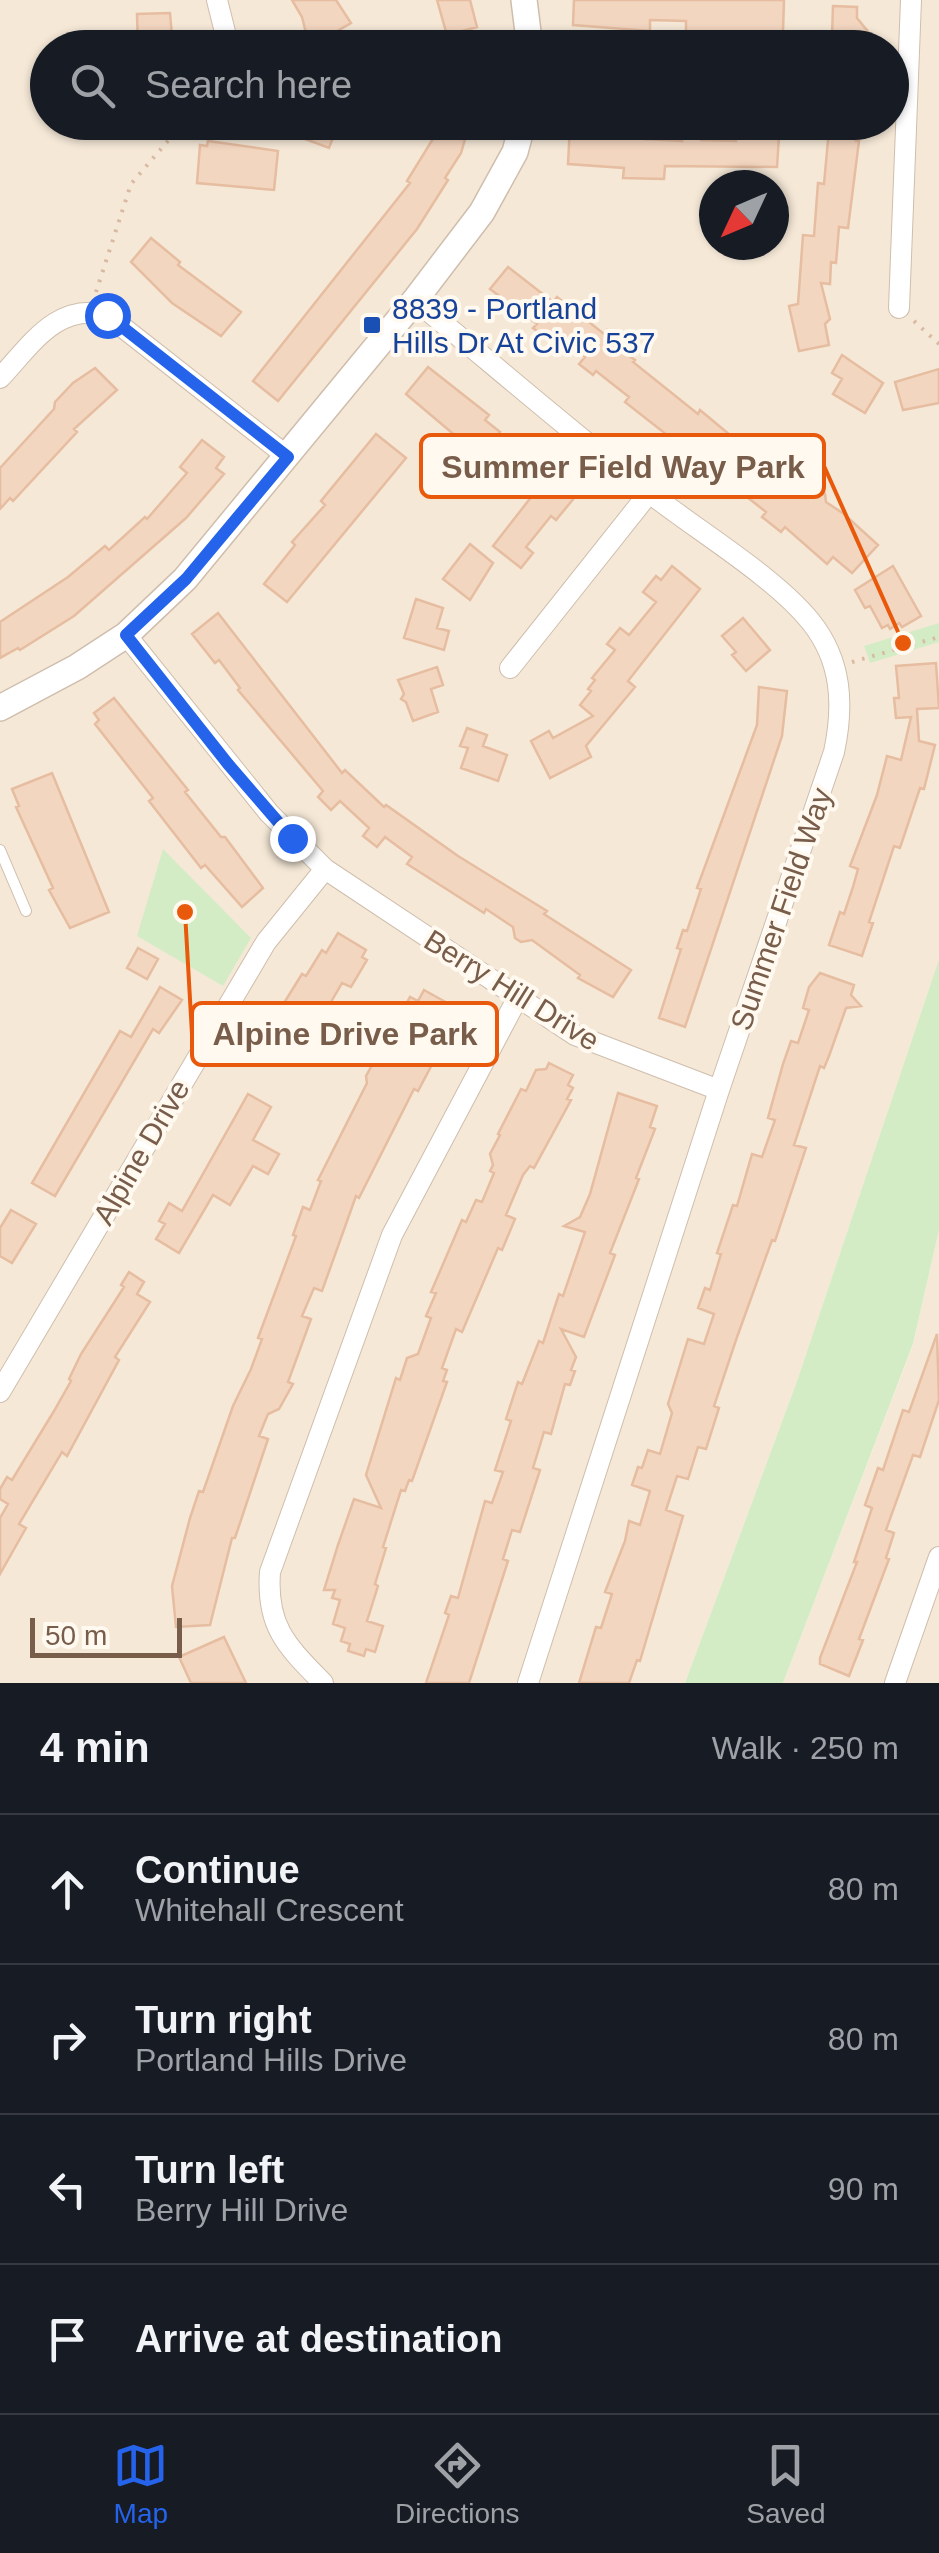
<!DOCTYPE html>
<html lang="en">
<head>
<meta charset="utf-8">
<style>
	body { margin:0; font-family:Helvetica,sans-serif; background:#242831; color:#f1f3f6 }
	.compass { position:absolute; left:699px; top:170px; width:90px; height:90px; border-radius:50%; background:#171b24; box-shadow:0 2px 8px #0004; rotate:226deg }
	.scale { position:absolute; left:30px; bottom:25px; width:152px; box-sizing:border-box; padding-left:10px; border:5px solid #785d4b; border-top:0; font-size:28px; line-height:35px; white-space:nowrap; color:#785d4b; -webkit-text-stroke:8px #fff9f0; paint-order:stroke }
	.stop { position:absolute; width:30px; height:30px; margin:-22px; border:8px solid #2563eb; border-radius:50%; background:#fff }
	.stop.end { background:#2563eb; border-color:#fff; box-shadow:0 2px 10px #0008 }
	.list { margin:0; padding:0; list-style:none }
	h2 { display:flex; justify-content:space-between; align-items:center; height:130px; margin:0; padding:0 40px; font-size:42px }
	h2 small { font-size:32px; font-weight:400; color:#9ea1a6 }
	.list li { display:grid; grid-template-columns:65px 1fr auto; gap:30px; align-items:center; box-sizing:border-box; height:150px; padding:0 40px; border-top:2px solid #363941 }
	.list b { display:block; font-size:38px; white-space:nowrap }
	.list p { margin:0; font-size:32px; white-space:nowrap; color:#9ea1a6 }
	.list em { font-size:32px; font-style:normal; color:#9ea1a6 }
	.icon { flex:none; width:55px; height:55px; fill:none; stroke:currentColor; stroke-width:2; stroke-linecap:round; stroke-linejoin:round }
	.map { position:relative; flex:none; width:939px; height:1683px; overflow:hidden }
	.search { position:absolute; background:#171b24; box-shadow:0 2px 8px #0004; left:30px; right:30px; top:30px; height:110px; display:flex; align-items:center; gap:25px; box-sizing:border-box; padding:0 35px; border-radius:55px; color:#9ea1a6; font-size:38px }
	.sheet { height:730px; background:#171b24 }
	nav { display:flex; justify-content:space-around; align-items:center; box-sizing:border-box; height:140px; border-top:2px solid #363941; background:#171b24; font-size:28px; color:#9ea1a6 }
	nav a { display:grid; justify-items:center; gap:5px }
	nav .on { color:#2563eb }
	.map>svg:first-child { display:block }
	.residential { fill:#f5e8d7; fill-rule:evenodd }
	.green { fill:#d4ecc6 }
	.building { fill:#f3d6c0; stroke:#e6bda0; stroke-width:2.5 }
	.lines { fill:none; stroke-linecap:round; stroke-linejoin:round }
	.service-casing { stroke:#cfbead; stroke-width:12 }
	.minor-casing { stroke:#cfbead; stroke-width:22 }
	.tertiary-casing { stroke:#cfbead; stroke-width:28 }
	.path { stroke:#d9b9a2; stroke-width:4; stroke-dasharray:2.5 8; stroke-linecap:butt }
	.service { stroke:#fff; stroke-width:10 }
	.minor { stroke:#fff; stroke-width:20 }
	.tertiary { stroke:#fff; stroke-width:25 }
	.route { stroke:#2563eb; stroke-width:12 }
	.transit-dot { fill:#1a4fb4; stroke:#fff9f0; stroke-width:4 }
	.labels { text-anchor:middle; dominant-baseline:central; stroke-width:8; stroke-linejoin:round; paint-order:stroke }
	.transit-label { font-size:30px; fill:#164399; stroke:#fff9f0; text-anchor:start }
	.street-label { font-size:30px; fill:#785d4b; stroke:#fff9f0 }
	.leader { fill:none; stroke:#e8590c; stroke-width:4 }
	.callout-dot { fill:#e8590c; stroke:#fff9f0; stroke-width:4 }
	.callout { fill:#fff9f0; stroke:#e8590c; stroke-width:4 }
	.callout-label { font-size:32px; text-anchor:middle; font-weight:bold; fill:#785d4b }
</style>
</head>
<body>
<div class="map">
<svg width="939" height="1683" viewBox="0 0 939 1683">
	<rect width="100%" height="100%" fill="#fdf6e9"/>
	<path class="residential" d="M 0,0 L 939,0 L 939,959 L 797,1381 L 685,1683 L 0,1683 ZM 48,48 L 892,48 L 892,122 L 48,122 ZM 714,185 L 774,185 L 774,245 L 714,245 Z
		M 939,1230 L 939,1683 L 783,1683 L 913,1345 Z"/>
	<path class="green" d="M 939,623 L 939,642 L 870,663 L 864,646 Z
		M 163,849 L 251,938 L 223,986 L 137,936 Z
		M 939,959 L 939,1230 L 913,1344 L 783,1683 L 685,1683 L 797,1381 Z"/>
	<path class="building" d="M 292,0 L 336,0 L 351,23 L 318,42 L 306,33 L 302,17 Z
		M 437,0 L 470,0 L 477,27 L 447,35 Z
		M 574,0 L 784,0 L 783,32 L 760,32 L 760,37 L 686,32 L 686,21 L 650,20 L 650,31 L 573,25 Z
		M 833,6 L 857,7 L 857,18 L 879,45 L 837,44 L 837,35 L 832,35 Z
		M 170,13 L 173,48 L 138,48 L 137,14 Z
		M 302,122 L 339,122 L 329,148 L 297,136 Z
		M 439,122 L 470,122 L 461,153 L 445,178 L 448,180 L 417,229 L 278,401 L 253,381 L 410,183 L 407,181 L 436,134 Z
		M 570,125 L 646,128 L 645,139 L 682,141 L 682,126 L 701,127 L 701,140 L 736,141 L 736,129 L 755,130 L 755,134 L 779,136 L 777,167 L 665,166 L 664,179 L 623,178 L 624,168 L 568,164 Z
		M 829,129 L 857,131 L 856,141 L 859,141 L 848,228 L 839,227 L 836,263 L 831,262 L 830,284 L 821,283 L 830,319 L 825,324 L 829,345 L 799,351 L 789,306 L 798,304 L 803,235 L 814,236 L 818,183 L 824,184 Z
		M 208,141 L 278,151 L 274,190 L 197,183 L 200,145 L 207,146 Z
		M 151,238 L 180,262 L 178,265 L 241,312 L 221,336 L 172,303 L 131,262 Z
		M 508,267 L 553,302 L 557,297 L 575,311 L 583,311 L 584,318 L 604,334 L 607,330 L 632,350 L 628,355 L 635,360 L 633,362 L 698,414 L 700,410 L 742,445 L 757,448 L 758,454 L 791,481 L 796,475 L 808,486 L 809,496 L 825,494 L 826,502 L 844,514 L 878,545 L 852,573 L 833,557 L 827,564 L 785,527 L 781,532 L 762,517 L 766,512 L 733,486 L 731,488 L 687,448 L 684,452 L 669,440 L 671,438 L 625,402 L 629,397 L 596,371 L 593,375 L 579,364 L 585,357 L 555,333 L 549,340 L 533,328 L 537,324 L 490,289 Z
		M 842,355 L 883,383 L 865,413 L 833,394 L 842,379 L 832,373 Z
		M 428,367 L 489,415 L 485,420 L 500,432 L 494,439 L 497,442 L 483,459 L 406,394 Z
		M 95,368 L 117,390 L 74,429 L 77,432 L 13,501 L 10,498 L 0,509 L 0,468 L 54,409 L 55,402 L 73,383 Z
		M 939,369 L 939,403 L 903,410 L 895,382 Z
		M 376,434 L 406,458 L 287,602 L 264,584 L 295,545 L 292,542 L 325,505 L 321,501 Z
		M 202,440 L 224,457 L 216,468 L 224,474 L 186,518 L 74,616 L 20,650 L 18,648 L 0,658 L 0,622 L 68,577 L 105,546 L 109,550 L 145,517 L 147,519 L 187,473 L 180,467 Z
		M 557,464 L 584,486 L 556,520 L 551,516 L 526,547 L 533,553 L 521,568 L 493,546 Z
		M 470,544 L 493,563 L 470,600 L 443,579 Z
		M 672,566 L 700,589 L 628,681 L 635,687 L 586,746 L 591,757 L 550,778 L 531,741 L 549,731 L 553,738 L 593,716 L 580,705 L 591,691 L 588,689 L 595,680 L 592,678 L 615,650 L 607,644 L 620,628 L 629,635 L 656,602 L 643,592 L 656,576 L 661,580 Z
		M 893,566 L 921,616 L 902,627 L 899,623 L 890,629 L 888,625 L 882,628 L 870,606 L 865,608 L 855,590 Z
		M 416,599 L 443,608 L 437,628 L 449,631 L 444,650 L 404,638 Z
		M 218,613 L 342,773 L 345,770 L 384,807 L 386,805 L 458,856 L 547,911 L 544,914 L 631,970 L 613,997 L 578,978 L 580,975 L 532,940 L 521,942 L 515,938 L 513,927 L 486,909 L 484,913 L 407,864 L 412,857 L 385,837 L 377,847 L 363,836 L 369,828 L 340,801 L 331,810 L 318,797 L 323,791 L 238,690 L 240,688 L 219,660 L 215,663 L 192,634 Z
		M 743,618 L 770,650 L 746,671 L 732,655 L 736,652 L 722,636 Z
		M 936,663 L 939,708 L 917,709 L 919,741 L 935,745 L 924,789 L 920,788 L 900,848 L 894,846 L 869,922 L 873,923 L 862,956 L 829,945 L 840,912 L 844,914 L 853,887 L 858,869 L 850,866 L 877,795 L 887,756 L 901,760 L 911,717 L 896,718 L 894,698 L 899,698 L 896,666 Z
		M 437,667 L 443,685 L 431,689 L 438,712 L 413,721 L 406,702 L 401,699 L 404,694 L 398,680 Z
		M 759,687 L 787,691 L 782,736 L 685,1027 L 659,1018 L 681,949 L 677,948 L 683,930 L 687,931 L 701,889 L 697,888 L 757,725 Z
		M 114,698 L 188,790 L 185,792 L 221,837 L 225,837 L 263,888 L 242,907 L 205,865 L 201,868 L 149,801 L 153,798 L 95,724 L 99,720 L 94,713 Z
		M 467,728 L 487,735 L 483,746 L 507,755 L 498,781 L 461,768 L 468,748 L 460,746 Z
		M 52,773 L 109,912 L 70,928 L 49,890 L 53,888 L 16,807 L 19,806 L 12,789 Z
		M 338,933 L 366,950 L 362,957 L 367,960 L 351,987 L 342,983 L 314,1031 L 302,1024 L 300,1026 L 295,1024 L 292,1029 L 274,1019 L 302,974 L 306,976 L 322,950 L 326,953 Z
		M 138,948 L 158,959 L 147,979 L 127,968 Z
		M 820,973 L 854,985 L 851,995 L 861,1006 L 846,1008 L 829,1056 L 824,1068 L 820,1066 L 794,1145 L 806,1148 L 775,1241 L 772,1240 L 736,1340 L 714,1406 L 719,1408 L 706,1449 L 698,1447 L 688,1479 L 677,1476 L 666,1510 L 683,1516 L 640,1661 L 637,1660 L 629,1683 L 579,1683 L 596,1627 L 601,1628 L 612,1594 L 605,1592 L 625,1541 L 629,1521 L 640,1525 L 650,1491 L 632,1485 L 638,1467 L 642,1468 L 648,1450 L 660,1454 L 672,1413 L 668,1404 L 688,1339 L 704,1344 L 714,1314 L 698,1308 L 705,1288 L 710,1290 L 721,1254 L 717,1253 L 733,1205 L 737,1206 L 752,1154 L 762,1157 L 775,1120 L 768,1118 L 783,1064 L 791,1041 L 798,1043 L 809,1010 L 803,1008 L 809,987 Z
		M 160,987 L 182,1000 L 159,1033 L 153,1029 L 55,1196 L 32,1183 L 120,1031 L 131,1037 Z
		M 424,990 L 458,1009 L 451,1021 L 454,1023 L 418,1091 L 414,1089 L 359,1198 L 356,1196 L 322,1291 L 314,1288 L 302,1316 L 311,1319 L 288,1382 L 293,1384 L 279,1409 L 268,1414 L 259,1436 L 268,1439 L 235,1538 L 232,1538 L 210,1625 L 176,1627 L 172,1586 L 190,1518 L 199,1491 L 203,1492 L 233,1406 L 251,1369 L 262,1339 L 258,1338 L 296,1236 L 293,1235 L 303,1207 L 310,1210 L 321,1181 L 318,1180 L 367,1083 L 366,1076 L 410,997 L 418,1001 Z
		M 549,1063 L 573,1075 L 568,1085 L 573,1088 L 567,1099 L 571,1100 L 534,1168 L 530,1166 L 523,1175 L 506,1215 L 515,1219 L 502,1250 L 498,1248 L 462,1332 L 456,1329 L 442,1368 L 447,1370 L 443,1381 L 447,1382 L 412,1481 L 409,1480 L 405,1491 L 401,1490 L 383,1547 L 386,1548 L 375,1584 L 378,1586 L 367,1621 L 383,1626 L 375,1652 L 366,1649 L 364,1656 L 348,1651 L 350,1644 L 341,1641 L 345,1628 L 333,1624 L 340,1600 L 332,1598 L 335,1590 L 324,1590 L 338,1545 L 354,1499 L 381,1508 L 366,1475 L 396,1378 L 400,1380 L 407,1358 L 418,1354 L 431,1318 L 426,1316 L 436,1293 L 431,1292 L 462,1220 L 466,1222 L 476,1200 L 482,1202 L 494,1173 L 490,1171 L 493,1165 L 490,1154 L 500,1135 L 498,1134 L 521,1089 L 526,1091 L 536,1070 L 546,1069 Z
		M 618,1093 L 657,1106 L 650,1127 L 655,1129 L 636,1178 L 639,1179 L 610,1253 L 615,1255 L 584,1337 L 561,1329 L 576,1357 L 571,1370 L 575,1371 L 570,1385 L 565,1384 L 551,1434 L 544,1432 L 533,1468 L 540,1470 L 520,1532 L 512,1530 L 503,1559 L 508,1561 L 469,1683 L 426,1683 L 449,1615 L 445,1613 L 451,1596 L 458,1598 L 485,1501 L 492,1503 L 503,1472 L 495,1470 L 511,1421 L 506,1419 L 518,1382 L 522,1384 L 539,1341 L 543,1343 L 559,1294 L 563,1296 L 585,1232 L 564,1226 L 580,1217 L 590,1194 Z
		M 248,1094 L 271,1107 L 253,1140 L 279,1154 L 268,1174 L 253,1166 L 230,1205 L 213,1195 L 179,1253 L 156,1239 L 165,1224 L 159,1221 L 169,1203 L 182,1211 Z
		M 11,1210 L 36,1224 L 12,1263 L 0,1256 L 0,1228 Z
		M 129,1272 L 144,1282 L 137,1294 L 150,1302 L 115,1357 L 119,1360 L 67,1456 L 62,1452 L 19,1524 L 26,1528 L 0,1574 L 0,1518 L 8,1504 L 0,1499 L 0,1489 L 7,1477 L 12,1480 L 54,1411 L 71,1381 L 69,1379 L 81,1354 L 124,1287 L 121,1285 Z
		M 937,1334 L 939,1400 L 920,1457 L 913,1455 L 886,1530 L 894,1533 L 886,1558 L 889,1559 L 859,1639 L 863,1640 L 849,1676 L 820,1664 L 820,1658 L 857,1562 L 854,1562 L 872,1508 L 865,1505 L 878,1468 L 883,1470 L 903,1410 L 909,1412 Z
		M 224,1637 L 246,1683 L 191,1683 L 179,1657 Z"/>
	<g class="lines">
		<defs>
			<path id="service" d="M 0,850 L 26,911"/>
			<path id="minor" d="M 217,0 L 229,48
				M 415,300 C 494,365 571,432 651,494 C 698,531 775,577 811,622 C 842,661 844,705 834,752 L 719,1090 L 528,1683
				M 899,308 L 911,0
				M 0,378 C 31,345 57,302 107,315 L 288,457
				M 126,635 L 269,813 L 325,869 L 575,1035 L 719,1090
				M 510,668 L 649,493
				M 0,1392 L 266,942 L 325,869
				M 323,1683 C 287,1646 266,1627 270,1572 L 392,1235 L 517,999
				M 895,1683 L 939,1557"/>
			<path id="tertiary" d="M 524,0 L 530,48
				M 0,708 L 77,667 L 126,635 L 185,579 L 415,300 L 482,212 L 515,152 L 523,122"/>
		</defs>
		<use href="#service" class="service-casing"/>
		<use href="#minor" class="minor-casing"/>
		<use href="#tertiary" class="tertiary-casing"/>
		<path class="path" d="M 96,292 L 131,184 L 184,122
			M 914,321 L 939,344
			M 852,662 L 939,637"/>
		<use href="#service" class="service"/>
		<use href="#minor" class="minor"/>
		<use href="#tertiary" class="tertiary"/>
	</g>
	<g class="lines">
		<path class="route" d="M 107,315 L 288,457 L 186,579 L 126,635 L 228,764 L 292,838"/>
	</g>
	<rect class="transit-dot" x="362" y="315" width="20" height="20" rx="5"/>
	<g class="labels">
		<g class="transit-label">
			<text x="392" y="308">8839 - Portland<tspan x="392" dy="34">Hills Dr At Civic 537</tspan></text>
		</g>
		<g class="street-label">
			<text transform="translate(781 909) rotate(-71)">Summer Field Way</text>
			<text transform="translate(512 990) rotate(32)">Berry Hill Drive</text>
			<text transform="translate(141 1152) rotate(-60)">Alpine Drive</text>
		</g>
	</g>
	<path class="leader" d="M903 643L824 466M185 912L192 1034"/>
	<g class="callout-dot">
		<circle cx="903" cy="643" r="10"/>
		<circle cx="185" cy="912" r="10"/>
	</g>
	<g class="callout">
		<rect x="421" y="435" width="403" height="62" rx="10"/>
		<rect x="192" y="1003" width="305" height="62" rx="10"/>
	</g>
	<g class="callout-label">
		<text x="623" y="478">Summer Field Way Park</text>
		<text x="345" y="1045">Alpine Drive Park</text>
	</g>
</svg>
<svg class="compass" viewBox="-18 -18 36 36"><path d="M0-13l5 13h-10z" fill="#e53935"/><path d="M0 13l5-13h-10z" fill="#9ea1a6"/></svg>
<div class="scale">50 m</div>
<div class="stop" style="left:107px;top:315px"></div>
<div class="stop end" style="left:292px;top:838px"></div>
<div class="search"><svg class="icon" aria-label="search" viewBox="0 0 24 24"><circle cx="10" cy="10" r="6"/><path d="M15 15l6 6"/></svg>Search here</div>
</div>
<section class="sheet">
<h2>4 min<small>Walk · 250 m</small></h2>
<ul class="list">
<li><svg class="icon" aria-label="ahead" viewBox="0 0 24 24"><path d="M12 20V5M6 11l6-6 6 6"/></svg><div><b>Continue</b><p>Whitehall Crescent</p></div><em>80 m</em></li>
<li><svg class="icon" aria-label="right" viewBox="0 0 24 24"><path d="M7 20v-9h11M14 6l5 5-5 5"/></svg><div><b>Turn right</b><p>Portland Hills Drive</p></div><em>80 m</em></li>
<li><svg class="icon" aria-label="left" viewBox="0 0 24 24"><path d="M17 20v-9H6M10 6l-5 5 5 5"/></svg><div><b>Turn left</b><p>Berry Hill Drive</p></div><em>90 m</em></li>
<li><svg class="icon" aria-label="arrive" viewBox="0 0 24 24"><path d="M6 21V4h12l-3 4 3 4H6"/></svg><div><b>Arrive at destination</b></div></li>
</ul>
</section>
<nav>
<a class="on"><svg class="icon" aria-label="map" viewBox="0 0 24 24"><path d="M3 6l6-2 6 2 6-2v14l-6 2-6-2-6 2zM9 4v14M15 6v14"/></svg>Map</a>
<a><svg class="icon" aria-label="directions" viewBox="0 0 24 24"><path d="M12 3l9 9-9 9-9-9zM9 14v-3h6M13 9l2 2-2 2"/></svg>Directions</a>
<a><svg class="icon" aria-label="saved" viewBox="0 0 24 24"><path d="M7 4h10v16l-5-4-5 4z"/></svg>Saved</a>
</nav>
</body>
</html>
